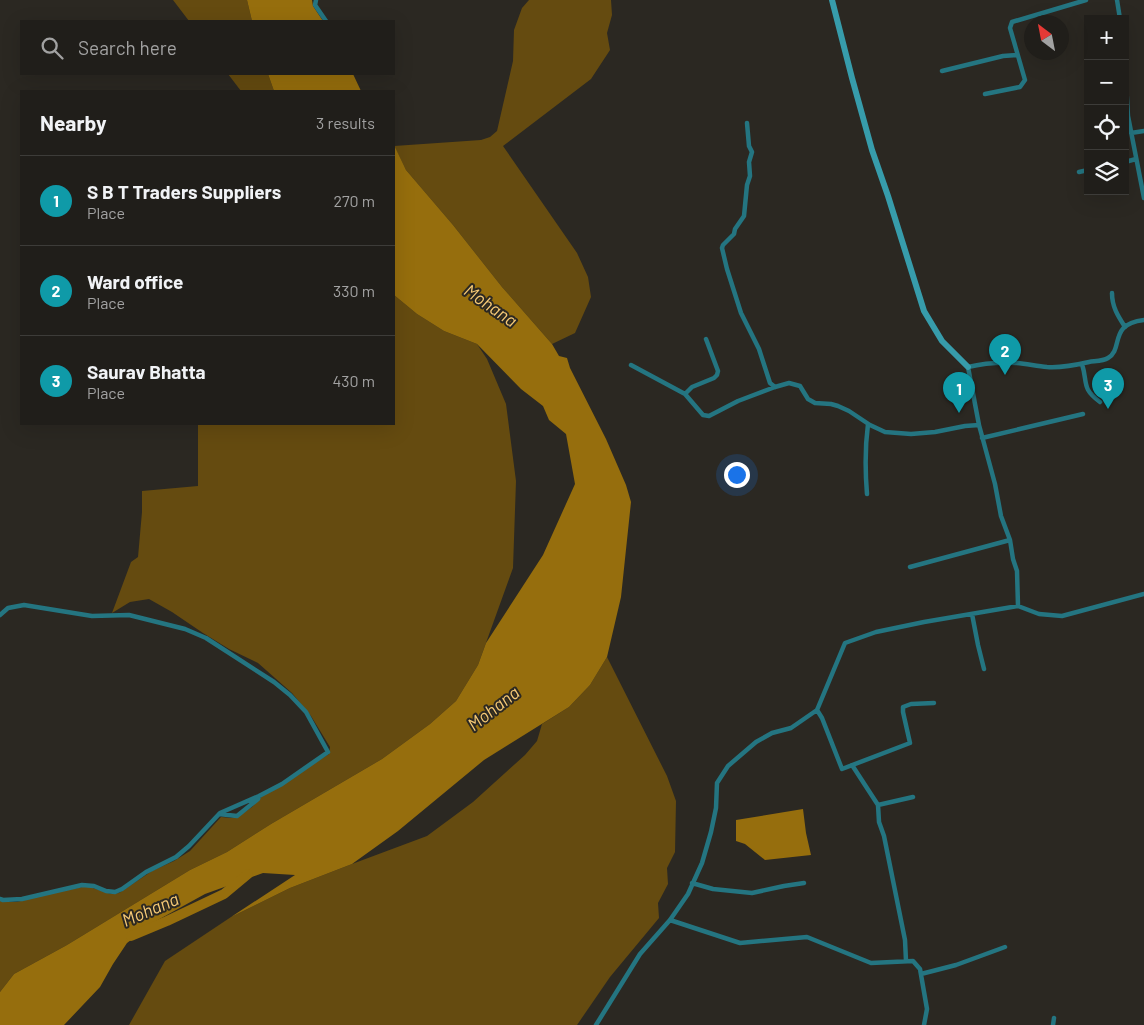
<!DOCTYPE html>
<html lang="en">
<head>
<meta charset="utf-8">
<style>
	body { margin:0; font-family:Barlow,sans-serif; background:#282723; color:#f1f3f6 }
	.controls { position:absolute; right:15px; top:15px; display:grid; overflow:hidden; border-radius:0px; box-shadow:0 5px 20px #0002 }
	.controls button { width:45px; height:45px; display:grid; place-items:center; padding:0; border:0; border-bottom:1px solid #3d3c39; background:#201e1a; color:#f1f3f6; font:25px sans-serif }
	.compass { position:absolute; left:1024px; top:15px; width:45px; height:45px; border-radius:50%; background:#201e1a; box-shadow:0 5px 20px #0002; rotate:328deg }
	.you { position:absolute; left:736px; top:474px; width:18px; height:18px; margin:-12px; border:4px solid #fff; border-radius:50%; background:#1a73e8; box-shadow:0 0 0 8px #1a73e833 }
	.badge { display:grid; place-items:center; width:32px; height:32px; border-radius:50%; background:#ea580c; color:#fff; font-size:16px; font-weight:700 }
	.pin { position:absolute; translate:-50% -41px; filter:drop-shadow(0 1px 2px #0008) }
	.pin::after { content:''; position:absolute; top:26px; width:18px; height:15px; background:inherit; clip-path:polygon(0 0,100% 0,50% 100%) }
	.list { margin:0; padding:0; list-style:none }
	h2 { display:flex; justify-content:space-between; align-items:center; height:65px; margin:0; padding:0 20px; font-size:21px }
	h2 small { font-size:16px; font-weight:400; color:#a2a2a2 }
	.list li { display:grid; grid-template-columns:32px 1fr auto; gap:15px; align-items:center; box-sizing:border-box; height:90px; padding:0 20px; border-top:1px solid #3d3c39 }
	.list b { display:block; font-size:19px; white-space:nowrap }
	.list p { margin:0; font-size:16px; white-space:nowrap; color:#a2a2a2 }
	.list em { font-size:16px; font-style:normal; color:#a2a2a2 }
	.icon { flex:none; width:28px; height:28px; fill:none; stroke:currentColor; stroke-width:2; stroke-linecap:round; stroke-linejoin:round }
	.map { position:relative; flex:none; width:1144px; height:1025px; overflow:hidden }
	.search { position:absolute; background:#201e1a; box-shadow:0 5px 20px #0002; left:20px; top:20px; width:375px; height:55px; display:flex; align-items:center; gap:12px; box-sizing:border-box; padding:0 18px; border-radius:0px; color:#a2a2a2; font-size:19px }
	.panel { position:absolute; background:#201e1a; box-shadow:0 5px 20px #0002; left:20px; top:90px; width:375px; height:335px; border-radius:0px }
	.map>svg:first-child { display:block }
	.green { fill:#654b10 }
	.water { fill:#966e0d }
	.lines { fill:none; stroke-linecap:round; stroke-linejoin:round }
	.river { stroke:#966e0d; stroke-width:10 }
	.minor { stroke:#247581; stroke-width:4.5 }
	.secondary { stroke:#379cab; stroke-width:6 }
	.labels { text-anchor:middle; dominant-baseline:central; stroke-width:4; stroke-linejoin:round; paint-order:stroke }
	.water-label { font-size:18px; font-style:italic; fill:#f6ca76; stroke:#2b2822 }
</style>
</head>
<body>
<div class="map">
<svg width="1144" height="1025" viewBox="0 0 1144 1025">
	<rect width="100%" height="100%" fill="#2b2822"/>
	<path class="green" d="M 173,0 L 247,0 L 252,21 L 189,21 Z
		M 529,0 L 611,0 L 612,15 L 607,33 L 610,50 L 591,79 L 503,146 L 577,253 L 588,277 L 591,297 L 575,333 L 552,344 L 502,287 L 453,225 L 406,170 L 394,146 L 481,140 L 490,137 L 497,131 L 513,61 L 514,30 L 522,8 Z
		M 228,74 L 268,74 L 274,91 L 241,91 Z
		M 394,295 L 417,314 L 444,331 L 477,344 L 487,359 L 506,404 L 516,481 L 513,568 L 478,665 L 456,701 L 430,724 L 382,759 L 271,824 L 227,852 L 190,870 L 67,945 L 14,974 L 0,992 L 0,900 L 7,902 L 17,902 L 48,894 L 87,886 L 111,894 L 119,893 L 152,871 L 174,861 L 190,851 L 221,817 L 231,818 L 239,816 L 252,807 L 262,796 L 329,754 L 330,747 L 311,716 L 292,693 L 258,663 L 229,649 L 203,633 L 172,612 L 149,599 L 130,602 L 112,613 L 131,562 L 138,557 L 142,512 L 142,491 L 198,486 L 198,424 L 394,424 Z
		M 607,657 L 667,776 L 676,801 L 675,852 L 667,868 L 668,884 L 658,903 L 659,918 L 610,977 L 577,1025 L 129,1025 L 165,961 L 231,917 L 290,888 L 352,864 L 427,836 L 473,802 L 525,755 L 537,741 L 542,724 L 569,707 L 590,685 Z"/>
	<path class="water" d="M 247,0 L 312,0 L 313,6 L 323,21 L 252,21 Z
		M 268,74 L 353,74 L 361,91 L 274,91 Z
		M 394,145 L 406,170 L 453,225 L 502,287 L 552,344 L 559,356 L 567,358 L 570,368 L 606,439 L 626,485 L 631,502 L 621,597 L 607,657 L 590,685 L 569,707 L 484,760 L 398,831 L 352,864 L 290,888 L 231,917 L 295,875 L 263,873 L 205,894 L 156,921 L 127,943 L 113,964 L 100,987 L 64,1025 L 0,1025 L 0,992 L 14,974 L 67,945 L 190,870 L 227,852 L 271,824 L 382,759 L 430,724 L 456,701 L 478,665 L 486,643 L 543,555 L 575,484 L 566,434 L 549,420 L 543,406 L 521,389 L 477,344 L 444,331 L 417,314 L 394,295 Z
		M 803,809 L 806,833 L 811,855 L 765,860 L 745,844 L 736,841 L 736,820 Z"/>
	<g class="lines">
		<path class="river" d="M 131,936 L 167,921 L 224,894 L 248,874"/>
		<path class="minor" d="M 316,0 L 315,5 L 326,21
			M 1117,0 L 1120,19
			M 1125,66 L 1128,116 L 1144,198
			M 942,71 L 1003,56 L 1017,55
			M 985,94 L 1020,87 L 1025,80 L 1010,28 L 1012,22 L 1086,0
			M 747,123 L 749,146 L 752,152 L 749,162 L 750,176 L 747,185 L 744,216 L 735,229 L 734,234 L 723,245 L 722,248 L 727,269 L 741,313 L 759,349 L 770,383 L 775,387
			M 1131,133 L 1144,131
			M 1125,162 L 1136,159
			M 1079,172 L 1088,170
			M 1112,293 C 1112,307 1118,316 1125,327
			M 1082,364 C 1088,383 1081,388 1100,402
			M 631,365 L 685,394 L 703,415 L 709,416 L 738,401 L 775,387 L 789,383 L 800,386 L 808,399 L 815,403 L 831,404 L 838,406 L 849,411 L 870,425 L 885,432 L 911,434 L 935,432 L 965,426 L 979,425 L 968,367 C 984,363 1000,362 1017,363 C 1027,364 1037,366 1047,367 C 1061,368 1076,365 1089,362 C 1095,361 1103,361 1108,358 C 1124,349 1108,324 1144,320
			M 685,394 L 692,387 L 714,378 L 717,375 L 718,371 L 706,339
			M 979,425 L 995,484 L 1001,516 L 1010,540 L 1013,559 L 1017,571 L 1018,606 L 1039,614 L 1062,616 L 1144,594
			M 982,438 L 1083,414
			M 867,494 C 865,470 865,447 868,424
			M 910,567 L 1010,540
			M 972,614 L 978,645 L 984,669
			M 0,615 L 8,608 L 24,605 L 92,616 L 129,615 L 185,629 L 206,638 L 274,682 L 290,695 L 306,712 L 328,752 L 282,784 L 259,796 L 220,813 L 189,846 L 176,857 L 146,872 L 122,889 L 115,892 L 106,891 L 94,886 L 82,885 L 22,899 L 3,900 L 0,899
			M 817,710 L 822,718 L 842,769 L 910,743 L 903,712 L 903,707 L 911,704 L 934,703
			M 852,765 L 878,805 L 913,797
			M 878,805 L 879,822 L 884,836 L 905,940 L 906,961
			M 219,814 L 237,816 L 258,799 L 259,796
			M 692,883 L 713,889 L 752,893 L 784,886 L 804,883
			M 670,920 L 740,943 L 807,937 L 871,963 L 913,961 L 920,969 L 927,1009 L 924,1025
			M 921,974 L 956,965 L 1005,947
			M 596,1025 L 640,954 L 670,920 L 688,894 L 702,863 L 711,832 L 716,808 L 717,783 L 728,766 L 756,742 L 772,733 L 791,728 L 817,710 L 845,643 L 876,632 L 924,622 L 1018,606
			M 1053,1025 L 1054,1018"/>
		<path class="secondary" d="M 832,0 L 852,78 L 872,150 L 888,196 L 924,311 L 942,341 L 968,367"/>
	</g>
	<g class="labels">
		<g class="water-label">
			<text transform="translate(491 305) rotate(35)">Mohana</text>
			<text transform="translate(493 708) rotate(-38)">Mohana</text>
			<text transform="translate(150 909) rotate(-23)">Mohana</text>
		</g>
	</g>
</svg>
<div class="controls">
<button>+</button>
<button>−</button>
<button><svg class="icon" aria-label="locate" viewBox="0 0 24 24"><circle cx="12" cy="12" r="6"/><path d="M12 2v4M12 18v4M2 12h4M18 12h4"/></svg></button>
<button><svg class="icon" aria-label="layers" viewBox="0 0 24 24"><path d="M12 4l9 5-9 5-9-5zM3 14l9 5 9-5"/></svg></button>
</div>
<svg class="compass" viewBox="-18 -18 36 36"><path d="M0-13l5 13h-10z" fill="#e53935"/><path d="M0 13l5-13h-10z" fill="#a2a2a2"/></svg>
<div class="you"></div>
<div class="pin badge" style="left:959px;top:413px;background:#0f9aa8">1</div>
<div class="pin badge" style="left:1005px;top:375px;background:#0f9aa8">2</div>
<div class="pin badge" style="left:1108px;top:409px;background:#0f9aa8">3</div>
<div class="search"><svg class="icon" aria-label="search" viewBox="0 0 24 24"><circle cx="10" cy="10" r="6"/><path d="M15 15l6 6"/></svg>Search here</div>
<section class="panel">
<h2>Nearby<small>3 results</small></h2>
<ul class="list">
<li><span class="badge" style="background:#0f9aa8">1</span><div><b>S B T Traders Suppliers</b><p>Place</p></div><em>270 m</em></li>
<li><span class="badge" style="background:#0f9aa8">2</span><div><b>Ward office</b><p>Place</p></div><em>330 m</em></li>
<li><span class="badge" style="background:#0f9aa8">3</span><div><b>Saurav Bhatta</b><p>Place</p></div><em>430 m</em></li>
</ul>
</section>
</div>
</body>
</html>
